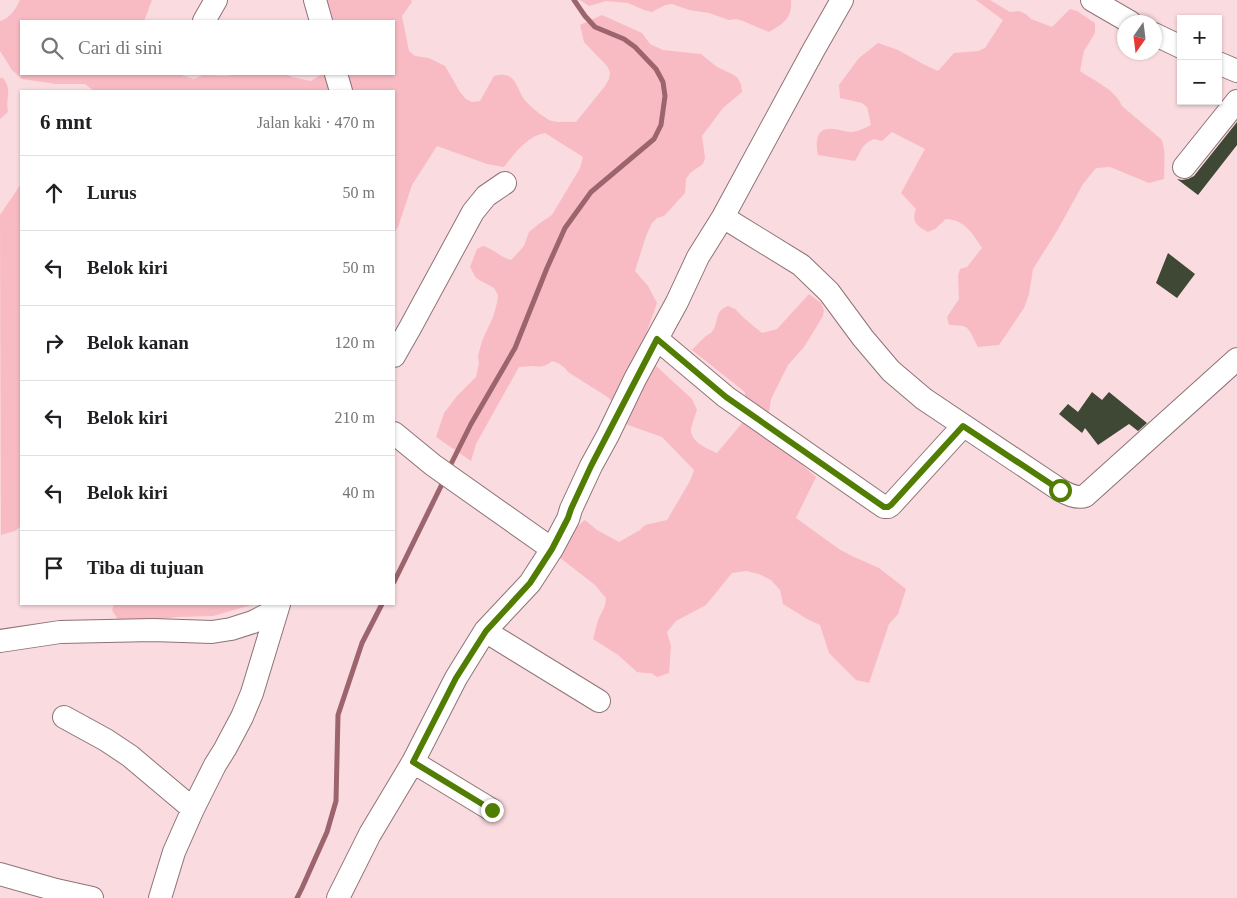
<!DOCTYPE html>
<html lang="id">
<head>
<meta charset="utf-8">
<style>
	body { margin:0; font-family:Georgia,serif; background:#f2f2f2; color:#202124 }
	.controls { position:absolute; right:15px; top:15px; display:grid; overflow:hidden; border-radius:0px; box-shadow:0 1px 4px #0004 }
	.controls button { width:45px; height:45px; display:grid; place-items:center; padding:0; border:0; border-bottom:1px solid #e0e0e0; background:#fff; color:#202124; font:25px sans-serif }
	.compass { position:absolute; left:1117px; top:15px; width:45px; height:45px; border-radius:50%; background:#fff; box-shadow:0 1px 4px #0004; rotate:194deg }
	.stop { position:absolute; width:15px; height:15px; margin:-11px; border:4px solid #517d02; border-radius:50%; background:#fff }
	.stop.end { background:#517d02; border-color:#fff; box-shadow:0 1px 5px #0008 }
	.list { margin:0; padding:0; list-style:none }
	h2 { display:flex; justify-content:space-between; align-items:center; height:65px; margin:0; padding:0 20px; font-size:21px }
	h2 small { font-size:16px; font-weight:400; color:#757577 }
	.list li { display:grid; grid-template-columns:32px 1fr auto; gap:15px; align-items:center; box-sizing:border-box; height:75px; padding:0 20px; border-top:1px solid #e0e0e0 }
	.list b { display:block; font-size:19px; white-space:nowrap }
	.list em { font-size:16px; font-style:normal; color:#757577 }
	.icon { flex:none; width:28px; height:28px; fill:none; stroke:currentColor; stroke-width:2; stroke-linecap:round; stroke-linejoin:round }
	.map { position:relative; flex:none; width:1237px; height:898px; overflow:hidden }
	.search { position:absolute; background:#fff; box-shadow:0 1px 4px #0004; left:20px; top:20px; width:375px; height:55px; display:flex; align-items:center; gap:12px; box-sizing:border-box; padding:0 18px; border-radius:0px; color:#757577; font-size:19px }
	.panel { position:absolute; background:#fff; box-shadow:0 1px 4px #0004; left:20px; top:90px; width:375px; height:515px; border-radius:0px }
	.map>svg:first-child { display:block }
	.green { fill:#f8bbc4 }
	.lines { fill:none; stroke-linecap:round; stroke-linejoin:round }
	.stream { stroke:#9c646d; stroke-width:5 }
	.building { fill:#3e4834 }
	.minor-casing { stroke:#8e7377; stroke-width:24 }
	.minor { stroke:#fff; stroke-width:22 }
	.route { stroke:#517d02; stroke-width:6 }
</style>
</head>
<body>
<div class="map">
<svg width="1237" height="898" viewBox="0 0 1237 898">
	<rect width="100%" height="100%" fill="#fadbdf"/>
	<path class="green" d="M 20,0 L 152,0 L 144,21 L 21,21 L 21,74 L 178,74 L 194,79 L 203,75 L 225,76 L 238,74 L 285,74 L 292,77 L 311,81 L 322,74 L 394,74 L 394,21 L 326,21 L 320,0 L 411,0 L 412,2 L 402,16 L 409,51 L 415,56 L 429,58 L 445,66 L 460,92 L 466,99 L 472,102 L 480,101 L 494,76 C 515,70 515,85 524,99 C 528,105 545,119 552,121 C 559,123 568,121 576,122 L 605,86 L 609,79 L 610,72 L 607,66 L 584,42 L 580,25 L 602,15 L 642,33 L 650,44 L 663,50 L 701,54 L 717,67 L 732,74 L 738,78 L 741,85 L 742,92 L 723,108 L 702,136 L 705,158 L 703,164 L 690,173 L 686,179 L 685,193 L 664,216 L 657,218 L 652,223 L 646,236 L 635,271 L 648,286 L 657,303 L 641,348 L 655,365 L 692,399 L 697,410 C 695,416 692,423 691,429 C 690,442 708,449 717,453 L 743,422 L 745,392 L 692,350 C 696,346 700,341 704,338 C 705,336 709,334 711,333 C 720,323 713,311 728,306 L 735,309 L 745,319 L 762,333 L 777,329 L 809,294 L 821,303 L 824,310 L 823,316 L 804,347 L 788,365 L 771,399 L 766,433 L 816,477 L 796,518 L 839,549 L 852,556 L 879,568 L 906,589 L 898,614 L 889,624 L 869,683 L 856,680 L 829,653 L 820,625 L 807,619 L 783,604 L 780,590 L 771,580 L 759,574 L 746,571 L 732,573 L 706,605 L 676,621 L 667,632 L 671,646 L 669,673 L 657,677 L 651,673 L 644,673 L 637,672 L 618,655 L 593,639 C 595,633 596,625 599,618 C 603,609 605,609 606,598 L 595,585 L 559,557 C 566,544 572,529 585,520 L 597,530 L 619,542 L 640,530 L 645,525 L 667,520 L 690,481 L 694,470 L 662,437 L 628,425 L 609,398 L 568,372 C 564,366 559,363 552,361 C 545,367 541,367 532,366 C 528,366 523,367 519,367 L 476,444 L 471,461 L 436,437 L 444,413 L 457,396 L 476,377 L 479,363 L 478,356 L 482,341 L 493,317 L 497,303 L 498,295 L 494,288 L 476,278 L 470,267 L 477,249 L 483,246 C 494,249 500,257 511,260 L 524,246 L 529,232 L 540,223 L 552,215 L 580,168 L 583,157 L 545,133 C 527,136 515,153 504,167 L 487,164 L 437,146 L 412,185 L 398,227 L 394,233 L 394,91 L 94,91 L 85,84 L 56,84 L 22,79 L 12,70 L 0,51 L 0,21 C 10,19 16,8 20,0 Z
		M 580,0 L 791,0 C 792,19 784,23 769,32 L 743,21 L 736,19 L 729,20 L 709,13 L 689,10 L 672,4 L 665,5 L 652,12 L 644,10 L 628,3 L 606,1 L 589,6 Z
		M 976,0 L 990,0 L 1010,12 L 1019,11 L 1026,14 L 1031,19 L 1052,27 L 1070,9 L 1077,11 L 1095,23 L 1095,33 L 1084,51 L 1080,71 C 1094,81 1115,89 1122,106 L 1162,140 C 1166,153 1164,166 1164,179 L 1149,183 L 1110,167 L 1096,168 L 1083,184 L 1057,231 L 1033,269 L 1029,294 L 1024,308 L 999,345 L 978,347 C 968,328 971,325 949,325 L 947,317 L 959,299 L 958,275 L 960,269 L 967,267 L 982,248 C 972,233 965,220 946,219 L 935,229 L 928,232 C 917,226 911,222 916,209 L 901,193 L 925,149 L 892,132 L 882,141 L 874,139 C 861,145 862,150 855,161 L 818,155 C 816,145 815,130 828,129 C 836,128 844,132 852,132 C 859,131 865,128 871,125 L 867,107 L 862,103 L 840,98 L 839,85 L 859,58 L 878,43 L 898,50 L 923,64 L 938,71 L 954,53 L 978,51 L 985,48 L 1003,20 Z
		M 0,78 L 3,78 C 13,91 5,97 8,112 L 0,119 Z
		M 21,184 L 21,526 L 15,531 L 1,535 L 0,215 Z
		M 114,604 L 255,604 L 213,616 L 176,617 L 138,622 L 118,620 L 112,610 Z"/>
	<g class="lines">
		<path class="stream" d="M 448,470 L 471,424 L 515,348 L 547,268 L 565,228 L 591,192 L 654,139 L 661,125 L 665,96 L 663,82 L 656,69 L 635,47 L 624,39 L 595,27 L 585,16 L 574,0
			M 394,582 L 444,480
			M 297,898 L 302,888 L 327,832 L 336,801 L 338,715 L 362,643 L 382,604"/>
	</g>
	<path class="building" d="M 1237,122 L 1237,145 L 1198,195 L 1177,179 L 1182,180 L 1188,179 L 1194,176 Z
		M 1168,253 L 1195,274 L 1177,298 L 1156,283 Z
		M 1092,392 L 1102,400 L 1109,392 L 1147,423 L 1138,431 L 1129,424 L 1098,445 L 1085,428 L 1082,433 L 1059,414 L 1068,404 L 1078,412 Z"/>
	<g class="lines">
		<defs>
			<path id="minor" d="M 315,0 L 321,21
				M 1092,0 L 1130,22
				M 204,21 L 216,0
				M 1154,34 L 1181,47
				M 1218,63 L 1237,71
				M 336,74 L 341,91
				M 1184,167 L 1237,101
				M 723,217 L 801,265 L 829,292 L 863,338 L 891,371 L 924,399 L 1060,490 C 1067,494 1077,499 1085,496 L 1237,359
				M 657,339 L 726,397 L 884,507 L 888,507 L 891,505 L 963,426
				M 394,356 L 410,328 L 473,212 L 486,196 L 505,183
				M 394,433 L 433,465 L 552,549
				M 485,631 L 599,701
				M 0,641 L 60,632 L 153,630 L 212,632 L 231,629 L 253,622 L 276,610
				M 64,717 L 106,740 L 130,756 L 193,809
				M 413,762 L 492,810
				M 0,874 L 56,890 L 92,898
				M 160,898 L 174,852 L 193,809 L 215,765 L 225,749 L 242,717 L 252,693 L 279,604
				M 338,898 L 370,834 L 413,762 L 456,678 L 485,631 L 530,583 L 552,549 L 568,519 L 571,509 L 591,466 L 608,435 L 635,379 L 677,302 L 698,257 L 723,217 L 813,51 L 842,0"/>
		</defs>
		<use href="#minor" class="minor-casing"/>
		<use href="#minor" class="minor"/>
	</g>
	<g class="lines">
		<path class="route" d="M 492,810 L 413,762 L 456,678 L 486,631 L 530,583 L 552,549 L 568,518 L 571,509 L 591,466 L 657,339 L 726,397 L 884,507 L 888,507 L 891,505 L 963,426 L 1060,490"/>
	</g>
</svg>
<div class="controls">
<button>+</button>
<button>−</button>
</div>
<svg class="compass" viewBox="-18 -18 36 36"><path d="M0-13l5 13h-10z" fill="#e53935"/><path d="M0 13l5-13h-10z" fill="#757577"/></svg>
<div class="stop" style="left:1060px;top:490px"></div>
<div class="stop end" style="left:492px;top:810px"></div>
<div class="search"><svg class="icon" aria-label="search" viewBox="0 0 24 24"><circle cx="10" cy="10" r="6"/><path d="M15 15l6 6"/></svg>Cari di sini</div>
<section class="panel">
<h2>6 mnt<small>Jalan kaki · 470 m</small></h2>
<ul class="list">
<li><svg class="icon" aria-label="ahead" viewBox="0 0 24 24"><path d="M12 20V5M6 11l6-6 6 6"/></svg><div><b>Lurus</b></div><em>50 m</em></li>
<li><svg class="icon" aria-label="left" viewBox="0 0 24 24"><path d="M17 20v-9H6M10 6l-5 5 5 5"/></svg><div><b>Belok kiri</b></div><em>50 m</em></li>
<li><svg class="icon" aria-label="right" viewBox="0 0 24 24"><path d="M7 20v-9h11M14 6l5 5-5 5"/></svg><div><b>Belok kanan</b></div><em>120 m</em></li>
<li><svg class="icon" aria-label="left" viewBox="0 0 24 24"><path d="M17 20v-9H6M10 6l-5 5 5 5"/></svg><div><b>Belok kiri</b></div><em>210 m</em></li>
<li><svg class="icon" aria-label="left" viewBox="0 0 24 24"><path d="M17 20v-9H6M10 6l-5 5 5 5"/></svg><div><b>Belok kiri</b></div><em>40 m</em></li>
<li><svg class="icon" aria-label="arrive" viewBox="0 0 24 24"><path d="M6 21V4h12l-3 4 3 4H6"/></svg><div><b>Tiba di tujuan</b></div></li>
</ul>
</section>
</div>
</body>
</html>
